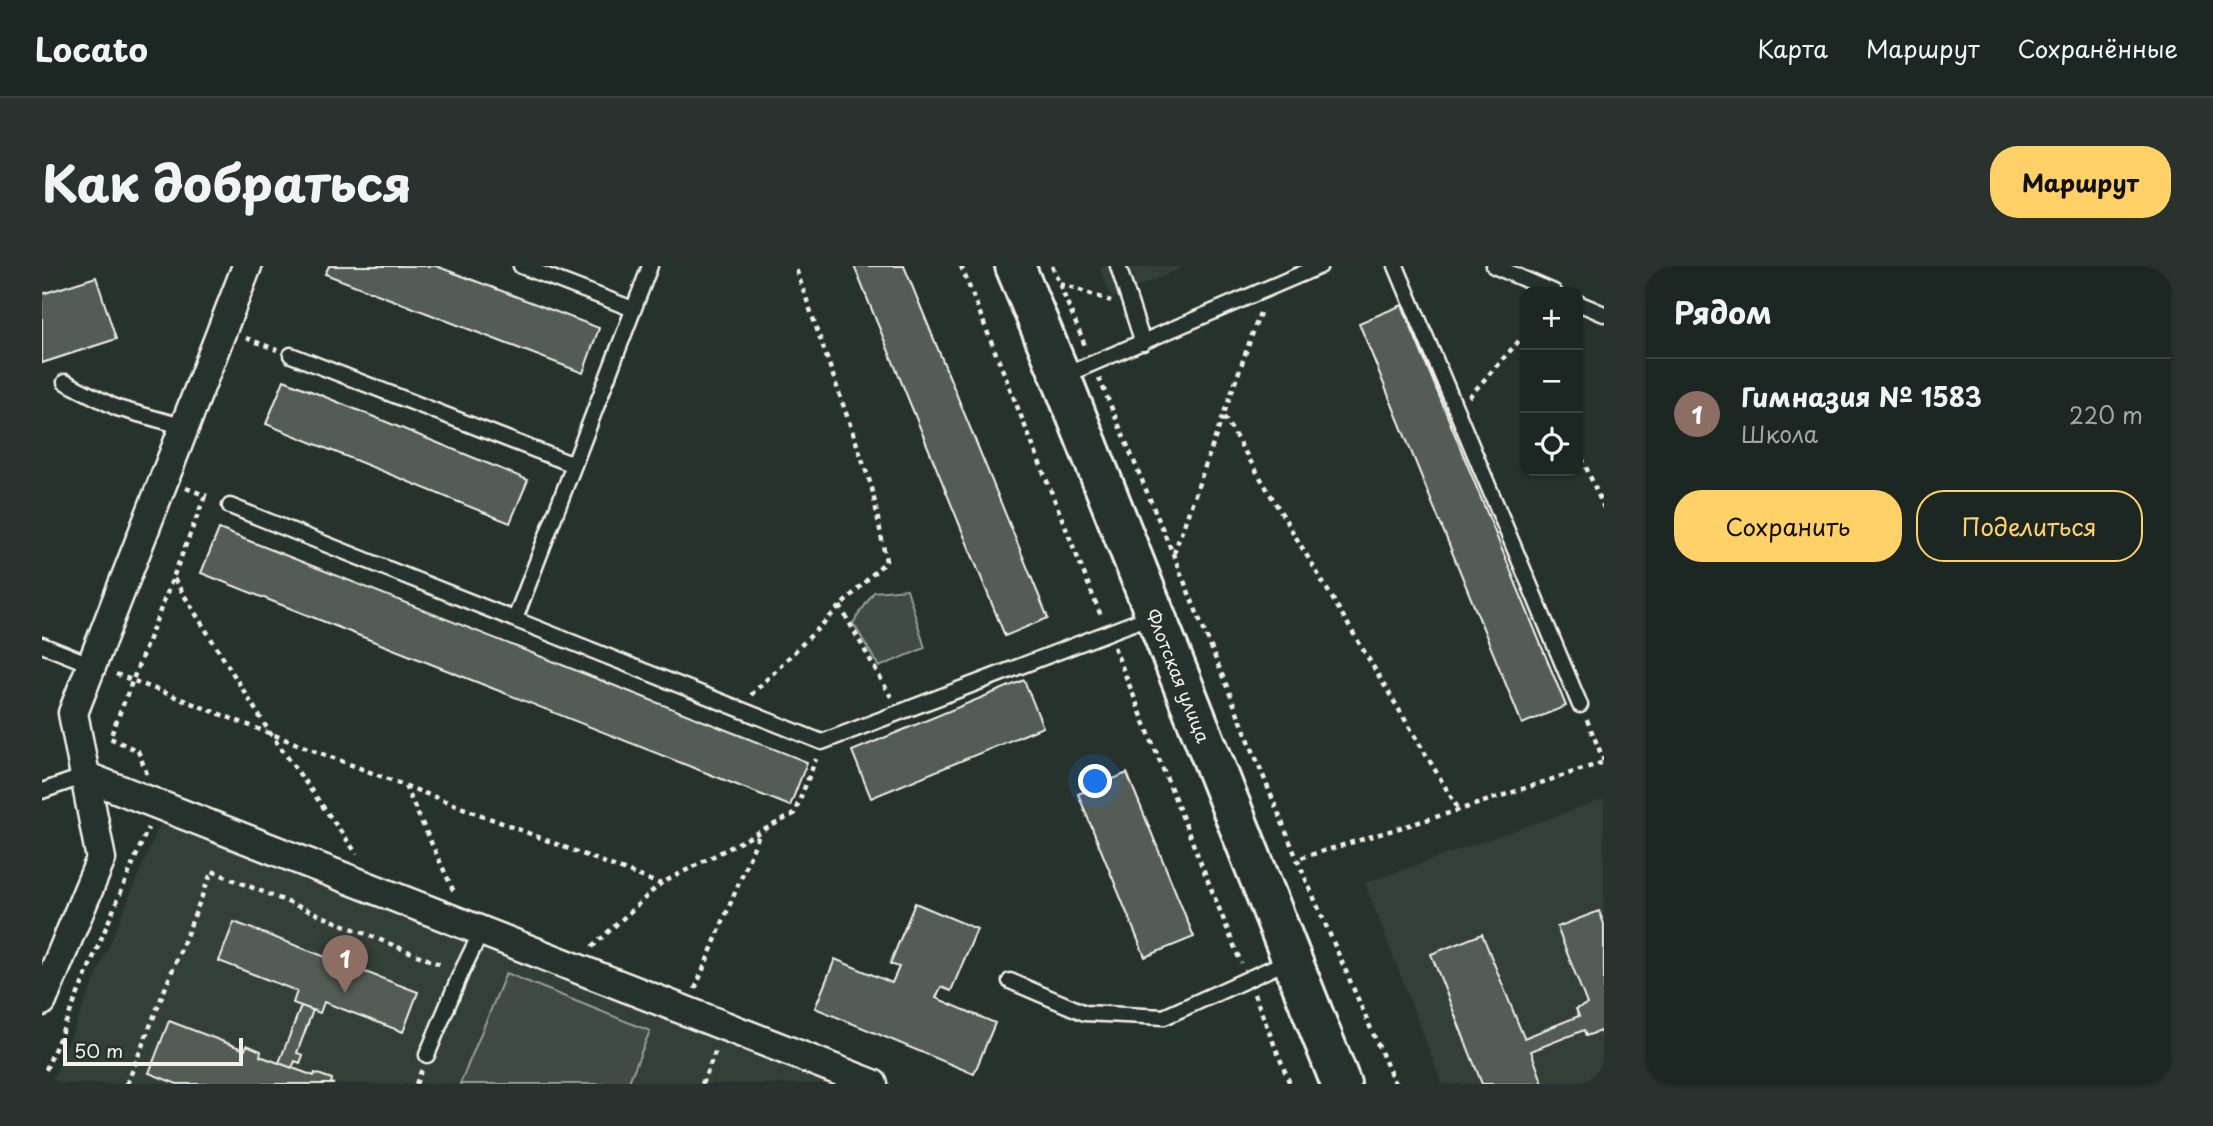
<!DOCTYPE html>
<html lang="ru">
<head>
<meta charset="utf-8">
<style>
	body { margin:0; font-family:"Playpen Sans",sans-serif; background:#29322f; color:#f1f3f6 }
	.controls { position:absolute; right:21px; top:21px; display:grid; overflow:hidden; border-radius:14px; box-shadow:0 2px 5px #0004 }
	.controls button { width:63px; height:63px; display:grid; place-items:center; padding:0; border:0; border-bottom:2px solid #3a4340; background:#1c2622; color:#f1f3f6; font:35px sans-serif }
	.scale { position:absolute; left:21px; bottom:18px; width:180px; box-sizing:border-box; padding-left:7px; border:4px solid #f4f1e8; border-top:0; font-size:19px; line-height:24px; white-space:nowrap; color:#f4f1e8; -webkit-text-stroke:5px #26332d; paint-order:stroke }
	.you { position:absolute; left:1054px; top:516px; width:24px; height:24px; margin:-18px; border:5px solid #fff; border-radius:50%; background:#1a73e8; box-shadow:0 0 0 10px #1a73e833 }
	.badge { display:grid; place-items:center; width:46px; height:46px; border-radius:50%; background:#ffd166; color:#fff; font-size:23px; font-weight:700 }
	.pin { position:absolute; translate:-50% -58px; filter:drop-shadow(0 2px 4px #0008) }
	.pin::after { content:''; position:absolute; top:37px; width:24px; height:21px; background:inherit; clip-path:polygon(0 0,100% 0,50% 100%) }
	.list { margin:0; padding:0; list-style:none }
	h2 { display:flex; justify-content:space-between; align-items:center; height:91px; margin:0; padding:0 28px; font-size:30px }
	h2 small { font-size:23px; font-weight:400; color:#a0a5a5 }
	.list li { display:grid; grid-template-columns:46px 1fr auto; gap:21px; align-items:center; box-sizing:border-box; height:112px; padding:0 28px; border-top:2px solid #3a4340 }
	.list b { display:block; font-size:26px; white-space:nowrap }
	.list p { margin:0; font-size:23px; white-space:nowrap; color:#a0a5a5 }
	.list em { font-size:23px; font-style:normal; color:#a0a5a5 }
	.actions { display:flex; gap:14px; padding:21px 28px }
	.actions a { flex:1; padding:16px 0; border:2px solid #ffd166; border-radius:28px; text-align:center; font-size:24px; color:#ffd166 }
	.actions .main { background:#ffd166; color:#111 }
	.icon { flex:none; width:38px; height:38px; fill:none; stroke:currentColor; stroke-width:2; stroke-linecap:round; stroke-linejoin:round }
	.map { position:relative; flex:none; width:1562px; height:818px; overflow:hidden; border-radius:28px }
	header { display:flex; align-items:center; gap:42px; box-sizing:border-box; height:98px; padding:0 35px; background:#1c2622; border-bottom:2px solid #3a4340 }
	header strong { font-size:33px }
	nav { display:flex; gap:38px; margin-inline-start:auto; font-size:24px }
	.intro { display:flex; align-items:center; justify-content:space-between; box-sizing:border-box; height:168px; padding:0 42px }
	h1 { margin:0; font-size:49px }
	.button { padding:18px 32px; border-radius:28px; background:#ffd166; color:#111; font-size:24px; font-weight:700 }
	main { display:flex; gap:42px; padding:0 42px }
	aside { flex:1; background:#1c2622; border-radius:28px; box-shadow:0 2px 5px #0004 }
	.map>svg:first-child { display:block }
	.built { fill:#333f39 }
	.green { fill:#414b45; stroke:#9a9e96; stroke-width:2 }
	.building { fill:#525c55; stroke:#f4f1e8; stroke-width:2 }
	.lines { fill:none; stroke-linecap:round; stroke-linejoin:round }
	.lane-casing { stroke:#f4f1e8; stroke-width:19 }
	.street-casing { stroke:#f4f1e8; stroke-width:33 }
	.secondary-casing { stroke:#f4f1e8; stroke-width:44 }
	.path { stroke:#f4f1e8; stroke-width:4.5; stroke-dasharray:5 5; stroke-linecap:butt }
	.lane { stroke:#26332d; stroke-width:14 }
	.street { stroke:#26332d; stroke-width:28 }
	.secondary { stroke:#26332d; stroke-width:38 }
	.labels { text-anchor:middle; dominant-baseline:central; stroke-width:5; stroke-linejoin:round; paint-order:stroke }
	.street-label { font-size:18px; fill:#f4f1e8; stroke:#26332d }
</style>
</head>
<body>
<header>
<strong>Locato</strong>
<nav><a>Карта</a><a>Маршрут</a><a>Сохранённые</a></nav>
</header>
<div class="intro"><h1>Как добраться</h1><a class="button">Маршрут</a></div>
<main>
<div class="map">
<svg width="1562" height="818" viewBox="0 0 1562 818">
	<rect width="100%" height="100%" fill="#26332d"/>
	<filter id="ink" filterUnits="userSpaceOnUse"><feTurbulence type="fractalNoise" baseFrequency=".0143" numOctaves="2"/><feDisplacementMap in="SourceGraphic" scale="14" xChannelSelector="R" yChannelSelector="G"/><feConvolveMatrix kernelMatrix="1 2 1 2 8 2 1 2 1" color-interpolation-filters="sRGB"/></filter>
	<g filter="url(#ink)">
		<path class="built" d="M 1057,0 L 1143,0 L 1070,33 Z
			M 1562,533 L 1562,818 L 1400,818 L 1323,617 Z
			M 119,555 L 440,680 L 788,818 L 9,818 Z"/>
		<path class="green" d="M 865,323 L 883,382 L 837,401 L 811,357 L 832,326 Z
			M 464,707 L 608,765 L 586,818 L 418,818 Z"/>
		<path class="building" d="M 287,0 L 394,0 L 557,62 L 541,107 L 283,8 Z
			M 812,0 L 862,0 L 1006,352 L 963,370 Z
			M 54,11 L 74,73 L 0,97 L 0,28 Z
			M 1360,39 L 1524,440 L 1480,458 L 1317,57 Z
			M 242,114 L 486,214 L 468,257 L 224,158 Z
			M 177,263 L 765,496 L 748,540 L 159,307 Z
			M 982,414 L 1001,461 L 829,532 L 810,485 Z
			M 1085,507 L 1152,671 L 1103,691 L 1036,528 Z
			M 873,637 L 935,663 L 909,725 L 899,721 L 894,732 L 953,757 L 932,808 L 773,742 L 793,693 L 850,717 L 857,701 L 848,698 Z
			M 1557,645 L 1562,658 L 1562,776 L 1558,765 L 1544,770 L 1542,764 L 1489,785 L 1501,818 L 1440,818 L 1389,688 L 1440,668 L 1482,772 L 1537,750 L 1534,743 L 1545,738 L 1515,661 Z
			M 192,656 L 376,726 L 361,766 L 282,736 L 278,747 L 251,737 L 255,725 L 177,695 Z
			M 259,740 L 271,744 L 255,787 L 261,789 L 258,797 L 253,795 L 250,802 L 237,797 Z
			M 127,755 L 203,784 L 205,779 L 219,785 L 218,790 L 272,810 L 273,807 L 290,813 L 289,817 L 292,818 L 135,818 L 107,807 Z"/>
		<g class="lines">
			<defs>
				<path id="lane" d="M 479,0 L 591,43
					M 1076,0 L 1101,77
					M 1354,0 L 1538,439
					M 1452,0 L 1512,26
					M 1536,37 L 1562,48
					M 249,89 L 532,199
					M 1021,110 L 1278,0
					M 23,116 L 75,142 L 143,161
					M 188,240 L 780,476 L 1112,349
					M 473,353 L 608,0
					M 0,379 L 50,399
					M 0,525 L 43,510
					M 968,715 L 1043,747 L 1122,751 L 1248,694
					M 385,789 L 419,707 L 440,664"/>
				<path id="street" d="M 43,510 L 831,818
					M 0,735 L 59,593 L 31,447 L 205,0"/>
				<g id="secondary">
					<path id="s1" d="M 973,0 L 1019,111 L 1299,818"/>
				</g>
			</defs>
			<use href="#lane" class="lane-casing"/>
			<use href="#street" class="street-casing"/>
			<use href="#secondary" class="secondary-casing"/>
			<path class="path" d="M 919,0 L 1059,350
				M 1010,0 L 1044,82
				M 1018,17 L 1069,35
				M 204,72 L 235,84
				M 1057,112 L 1131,288 L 1255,593
				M 1427,131 L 1483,68
				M 1182,151 L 1417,544
				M 1536,183 L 1562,242
				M 144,222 L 165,230
				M 1132,287 L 1219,44
				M 132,313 L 228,467 L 315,588
				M 798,340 L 849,431
				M 1072,381 L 1199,697
				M 74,408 L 618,618
				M 709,429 L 844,295 L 830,222 L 753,0
				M 1545,454 L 1562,495
				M 105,508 L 96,485 L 68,472 L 163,230
				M 363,520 L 412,626
				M 550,681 L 618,618 L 752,548 L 774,493
				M 653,723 L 718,566
				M 1212,728 L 1248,818
				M 0,813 L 106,562
				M 85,818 L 170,605 L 402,700
				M 374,818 L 380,803
				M 660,818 L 674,784
				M 1353,818 L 1255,593 L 1417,544 L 1562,496"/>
			<use href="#lane" class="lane"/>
			<use href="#street" class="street"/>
			<use href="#secondary" class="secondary"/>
		</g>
	</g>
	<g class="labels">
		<g class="street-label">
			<text stroke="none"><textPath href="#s1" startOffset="441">Флотская улица</textPath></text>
		</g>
	</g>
</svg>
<div class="controls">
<button>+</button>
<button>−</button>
<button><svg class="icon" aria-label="locate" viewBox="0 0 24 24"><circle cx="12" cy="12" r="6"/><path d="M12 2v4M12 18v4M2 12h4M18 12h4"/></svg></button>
</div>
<div class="scale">50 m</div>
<div class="you"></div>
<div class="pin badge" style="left:303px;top:727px;background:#8d6e63">1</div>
</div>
<aside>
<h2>Рядом<small></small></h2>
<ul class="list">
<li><span class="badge" style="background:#8d6e63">1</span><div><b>Гимназия № 1583</b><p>Школа</p></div><em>220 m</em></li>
</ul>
<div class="actions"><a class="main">Сохранить</a><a>Поделиться</a></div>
</aside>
</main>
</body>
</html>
